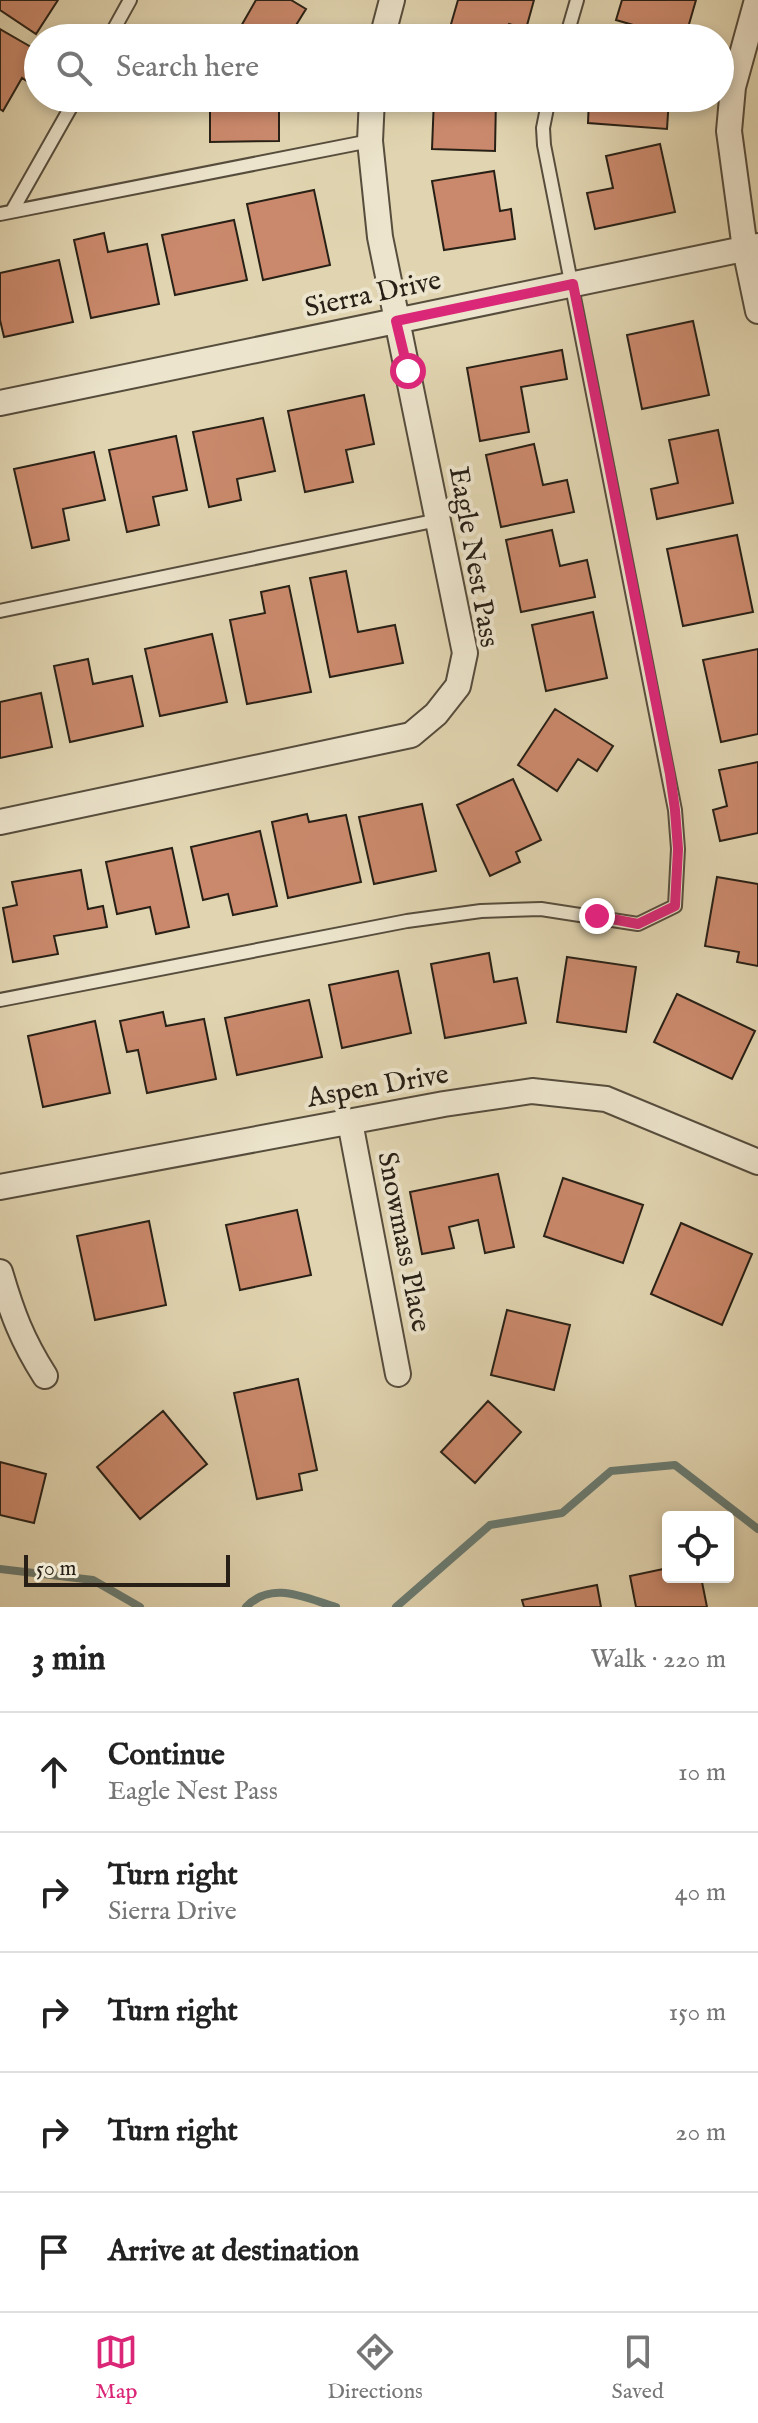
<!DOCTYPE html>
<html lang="en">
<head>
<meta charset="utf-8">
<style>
	body { margin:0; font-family:"IM FELL English",serif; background:#f6f6f6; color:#222 }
	.controls { position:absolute; right:24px; bottom:24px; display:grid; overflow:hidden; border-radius:8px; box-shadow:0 4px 12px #0003 }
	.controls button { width:72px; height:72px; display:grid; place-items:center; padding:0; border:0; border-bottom:2px solid #e0e0e0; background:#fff; color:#222; font:40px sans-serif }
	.scale { position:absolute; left:24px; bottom:20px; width:206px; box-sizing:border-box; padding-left:8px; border:4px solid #282016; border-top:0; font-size:22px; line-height:28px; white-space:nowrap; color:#282016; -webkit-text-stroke:6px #ece4cc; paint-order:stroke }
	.stop { position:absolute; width:24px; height:24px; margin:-18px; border:6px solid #db2777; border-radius:50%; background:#fff }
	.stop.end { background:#db2777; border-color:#fff; box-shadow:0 2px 8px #0008 }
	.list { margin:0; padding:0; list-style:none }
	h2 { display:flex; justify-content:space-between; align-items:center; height:104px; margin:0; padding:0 32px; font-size:34px }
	h2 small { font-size:26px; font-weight:400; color:#767676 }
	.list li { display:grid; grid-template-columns:52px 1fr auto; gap:24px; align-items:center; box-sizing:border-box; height:120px; padding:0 32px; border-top:2px solid #e0e0e0 }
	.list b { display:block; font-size:30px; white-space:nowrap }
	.list p { margin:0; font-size:26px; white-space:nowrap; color:#767676 }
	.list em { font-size:26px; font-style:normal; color:#767676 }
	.icon { flex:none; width:44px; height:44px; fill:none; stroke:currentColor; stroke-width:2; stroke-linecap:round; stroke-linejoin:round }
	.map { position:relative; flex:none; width:758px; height:1607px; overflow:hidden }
	.search { position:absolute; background:#fff; box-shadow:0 4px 12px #0003; left:24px; right:24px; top:24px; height:88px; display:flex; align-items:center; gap:20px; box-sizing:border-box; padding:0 28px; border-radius:44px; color:#767676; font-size:30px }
	.sheet { height:704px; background:#fff }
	nav { display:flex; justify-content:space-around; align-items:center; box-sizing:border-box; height:112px; border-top:2px solid #e0e0e0; background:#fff; font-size:22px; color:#767676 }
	nav a { display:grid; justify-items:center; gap:4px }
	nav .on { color:#db2777 }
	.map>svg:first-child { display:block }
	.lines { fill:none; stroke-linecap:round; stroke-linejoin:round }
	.stream { stroke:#697b72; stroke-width:8 }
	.building { fill:#ca896c; stroke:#282016; stroke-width:2 }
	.service-casing { stroke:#564d3d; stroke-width:16 }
	.minor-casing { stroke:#564d3d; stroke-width:28 }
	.service { stroke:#ece4cc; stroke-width:12 }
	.minor { stroke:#ece4cc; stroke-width:24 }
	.route { stroke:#db2777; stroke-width:10 }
	.labels { text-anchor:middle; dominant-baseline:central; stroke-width:8; stroke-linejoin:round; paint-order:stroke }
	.street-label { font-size:28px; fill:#282016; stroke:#ece4cc }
</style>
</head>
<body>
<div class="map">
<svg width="758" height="1607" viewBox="0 0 758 1607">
	<rect width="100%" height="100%" fill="#e1d5b1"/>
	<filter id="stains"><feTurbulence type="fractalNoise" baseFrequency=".0025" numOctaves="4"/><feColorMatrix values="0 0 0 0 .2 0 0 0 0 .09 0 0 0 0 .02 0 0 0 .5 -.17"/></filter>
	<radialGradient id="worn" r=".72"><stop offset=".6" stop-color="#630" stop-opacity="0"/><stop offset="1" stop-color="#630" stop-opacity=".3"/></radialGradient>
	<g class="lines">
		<path class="stream" d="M 0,1569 L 93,1580 L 140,1607
			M 246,1607 C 272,1580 305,1598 336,1607
			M 396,1607 L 490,1525 L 562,1513 L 611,1471 L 675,1465 L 758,1529"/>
	</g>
	<path class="building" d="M 0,0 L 58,0 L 36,34 L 0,10 Z
		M 256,0 L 291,0 L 306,9 L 288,38 L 241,38 L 236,35 Z
		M 458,0 L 534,0 L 526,29 L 509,24 L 505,38 L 447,38 Z
		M 622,0 L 696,0 L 685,38 L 678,38 L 616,20 Z
		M 0,29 L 38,51 L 38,76 L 33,85 L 22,78 L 3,111 L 0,109 Z
		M 210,98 L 279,98 L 279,141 L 210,142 Z
		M 434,98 L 496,98 L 495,151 L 432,149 Z
		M 589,98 L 669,98 L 667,129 L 588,123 Z
		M 660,144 L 675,212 L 595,229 L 587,193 L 613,188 L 606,156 Z
		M 494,171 L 500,211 L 511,209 L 515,239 L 444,250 L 432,181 Z
		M 314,190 L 330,265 L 263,280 L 247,204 Z
		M 234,220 L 247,280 L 175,295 L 162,235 Z
		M 104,233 L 108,252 L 147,244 L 159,304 L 91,318 L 74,240 Z
		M 59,260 L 73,322 L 4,337 L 0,320 L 0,273 Z
		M 693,321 L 709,395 L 642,409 L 627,335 Z
		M 562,350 L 567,379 L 521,387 L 529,432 L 480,441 L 467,368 Z
		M 364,395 L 374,444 L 346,450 L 353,482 L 305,492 L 288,411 Z
		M 263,418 L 275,471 L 237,479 L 241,500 L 209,507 L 193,432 Z
		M 718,430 L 733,503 L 657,519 L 651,489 L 678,483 L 669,440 Z
		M 176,436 L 187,490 L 153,497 L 159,525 L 127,532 L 109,450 Z
		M 534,444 L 543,485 L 567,480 L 574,512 L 501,527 L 486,455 Z
		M 94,452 L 105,500 L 63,509 L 69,540 L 32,548 L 14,469 Z
		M 552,530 L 560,566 L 587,560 L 595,597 L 521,612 L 506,540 Z
		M 737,535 L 753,612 L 683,626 L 667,549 Z
		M 346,571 L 358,632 L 395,625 L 403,663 L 330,677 L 310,578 Z
		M 289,586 L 311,692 L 247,704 L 230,620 L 265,613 L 261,592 Z
		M 593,612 L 607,678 L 546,691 L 532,625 Z
		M 212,634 L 227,702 L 160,716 L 145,649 Z
		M 758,649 L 758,734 L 721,742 L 703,660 Z
		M 88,659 L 93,684 L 132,676 L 143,726 L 70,742 L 54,666 Z
		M 41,693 L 52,747 L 0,758 L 0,702 Z
		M 555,709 L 613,746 L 597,771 L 578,759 L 557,791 L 518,765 Z
		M 758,762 L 758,833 L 720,841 L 713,810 L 727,806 L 719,770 Z
		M 513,779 L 541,840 L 516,852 L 520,862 L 490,876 L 457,805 Z
		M 422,804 L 436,871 L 374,884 L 359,817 Z
		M 307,814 L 309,822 L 346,815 L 361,882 L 288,898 L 272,822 Z
		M 260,831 L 277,906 L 233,915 L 228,894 L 203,900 L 191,847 Z
		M 172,848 L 189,927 L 156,934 L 150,907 L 117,914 L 106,862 Z
		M 81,870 L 88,909 L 103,906 L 107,927 L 54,936 L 58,954 L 13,962 L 3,908 L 17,905 L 12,882 Z
		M 717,877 L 758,884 L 758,966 L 737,962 L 739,952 L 705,946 Z
		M 489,953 L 494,982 L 517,978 L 526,1023 L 445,1038 L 431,964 Z
		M 567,957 L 636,967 L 626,1032 L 557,1022 Z
		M 398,971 L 411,1033 L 342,1048 L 329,985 Z
		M 677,994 L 755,1031 L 732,1079 L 654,1042 Z
		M 309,1000 L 322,1057 L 237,1075 L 225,1018 Z
		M 163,1012 L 166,1026 L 204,1019 L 216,1079 L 147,1093 L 138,1050 L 127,1052 L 120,1021 Z
		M 95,1021 L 110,1093 L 43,1107 L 28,1036 Z
		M 498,1174 L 514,1247 L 485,1253 L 478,1220 L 449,1227 L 454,1248 L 422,1254 L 410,1192 Z
		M 563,1178 L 643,1205 L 623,1263 L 544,1236 Z
		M 297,1210 L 311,1275 L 240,1290 L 226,1225 Z
		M 149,1221 L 166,1305 L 95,1320 L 77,1236 Z
		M 681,1223 L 752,1254 L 722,1325 L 651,1294 Z
		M 507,1310 L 570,1325 L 554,1390 L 491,1375 Z
		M 298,1379 L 317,1470 L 299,1474 L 302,1490 L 257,1499 L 234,1393 Z
		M 488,1401 L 521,1432 L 475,1483 L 441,1452 Z
		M 163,1411 L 207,1464 L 140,1519 L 97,1467 Z
		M 0,1462 L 46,1474 L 34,1523 L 0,1515 Z
		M 668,1568 L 668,1577 L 701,1577 L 707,1607 L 636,1607 L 630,1576 Z
		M 597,1585 L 601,1607 L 524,1607 L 522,1600 Z"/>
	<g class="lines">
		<defs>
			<path id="service" d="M 109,38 L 130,0
				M 566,38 L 577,0
				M 12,211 L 76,98
				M 0,214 L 370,141
				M 0,611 L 438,520
				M 0,1000 L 407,921 L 481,911 L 541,909 L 638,924 L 675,906 L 678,849 L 675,810 L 544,145 L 543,128 L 549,98"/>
			<path id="minor" d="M 757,0 L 733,87 L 729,131 L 745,249 L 758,311
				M 382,38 L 392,0
				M 0,403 L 758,246
				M 0,822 L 411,735 L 436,714 L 458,686 L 465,653 L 380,237 L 370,141 L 372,98
				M 350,1122 L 398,1374
				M 0,1187 L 444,1104 L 532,1091 L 606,1099 L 758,1162
				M 0,1272 C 12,1313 22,1340 45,1376"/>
		</defs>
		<use href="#service" class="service-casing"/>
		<use href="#minor" class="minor-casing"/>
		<use href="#service" class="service"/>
		<use href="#minor" class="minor"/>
	</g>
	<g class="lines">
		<path class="route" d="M 408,371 L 396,321 L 573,284 L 670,774 L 675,810 L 678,849 L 675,906 L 638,924 L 597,916"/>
	</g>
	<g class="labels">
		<g class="street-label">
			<text transform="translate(373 295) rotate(-12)">Sierra Drive</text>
			<text transform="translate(473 557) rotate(80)">Eagle Nest Pass</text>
			<text transform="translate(378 1087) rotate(-10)">Aspen Drive</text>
			<text transform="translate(403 1242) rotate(79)">Snowmass Place</text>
		</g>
	</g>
	<rect width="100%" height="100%" filter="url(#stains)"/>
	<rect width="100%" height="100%" fill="url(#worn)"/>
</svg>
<div class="controls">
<button><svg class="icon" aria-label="locate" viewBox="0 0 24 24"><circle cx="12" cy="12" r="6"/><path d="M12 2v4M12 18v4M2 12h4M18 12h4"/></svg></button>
</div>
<div class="scale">50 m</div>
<div class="stop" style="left:408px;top:371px"></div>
<div class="stop end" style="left:597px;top:916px"></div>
<div class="search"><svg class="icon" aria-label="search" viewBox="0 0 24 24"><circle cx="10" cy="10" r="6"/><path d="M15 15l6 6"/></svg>Search here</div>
</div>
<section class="sheet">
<h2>3 min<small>Walk · 220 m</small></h2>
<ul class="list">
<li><svg class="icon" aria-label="ahead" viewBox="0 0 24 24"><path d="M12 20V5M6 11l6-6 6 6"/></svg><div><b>Continue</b><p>Eagle Nest Pass</p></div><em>10 m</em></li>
<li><svg class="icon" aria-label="right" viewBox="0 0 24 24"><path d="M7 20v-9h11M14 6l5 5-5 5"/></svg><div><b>Turn right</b><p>Sierra Drive</p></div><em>40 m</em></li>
<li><svg class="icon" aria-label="right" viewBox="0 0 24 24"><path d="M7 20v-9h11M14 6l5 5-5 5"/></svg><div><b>Turn right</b></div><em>150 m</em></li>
<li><svg class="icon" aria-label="right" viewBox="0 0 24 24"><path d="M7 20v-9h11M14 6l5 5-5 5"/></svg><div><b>Turn right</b></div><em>20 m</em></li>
<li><svg class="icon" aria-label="arrive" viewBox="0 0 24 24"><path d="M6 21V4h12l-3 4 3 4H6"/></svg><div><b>Arrive at destination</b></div></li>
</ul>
</section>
<nav>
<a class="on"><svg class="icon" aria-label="map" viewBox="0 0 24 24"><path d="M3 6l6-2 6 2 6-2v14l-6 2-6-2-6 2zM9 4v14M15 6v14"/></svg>Map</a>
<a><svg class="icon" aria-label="directions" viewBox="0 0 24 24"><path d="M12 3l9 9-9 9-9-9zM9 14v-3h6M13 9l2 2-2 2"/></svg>Directions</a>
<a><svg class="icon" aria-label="saved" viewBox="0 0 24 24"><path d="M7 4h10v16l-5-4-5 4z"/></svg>Saved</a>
</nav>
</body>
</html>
